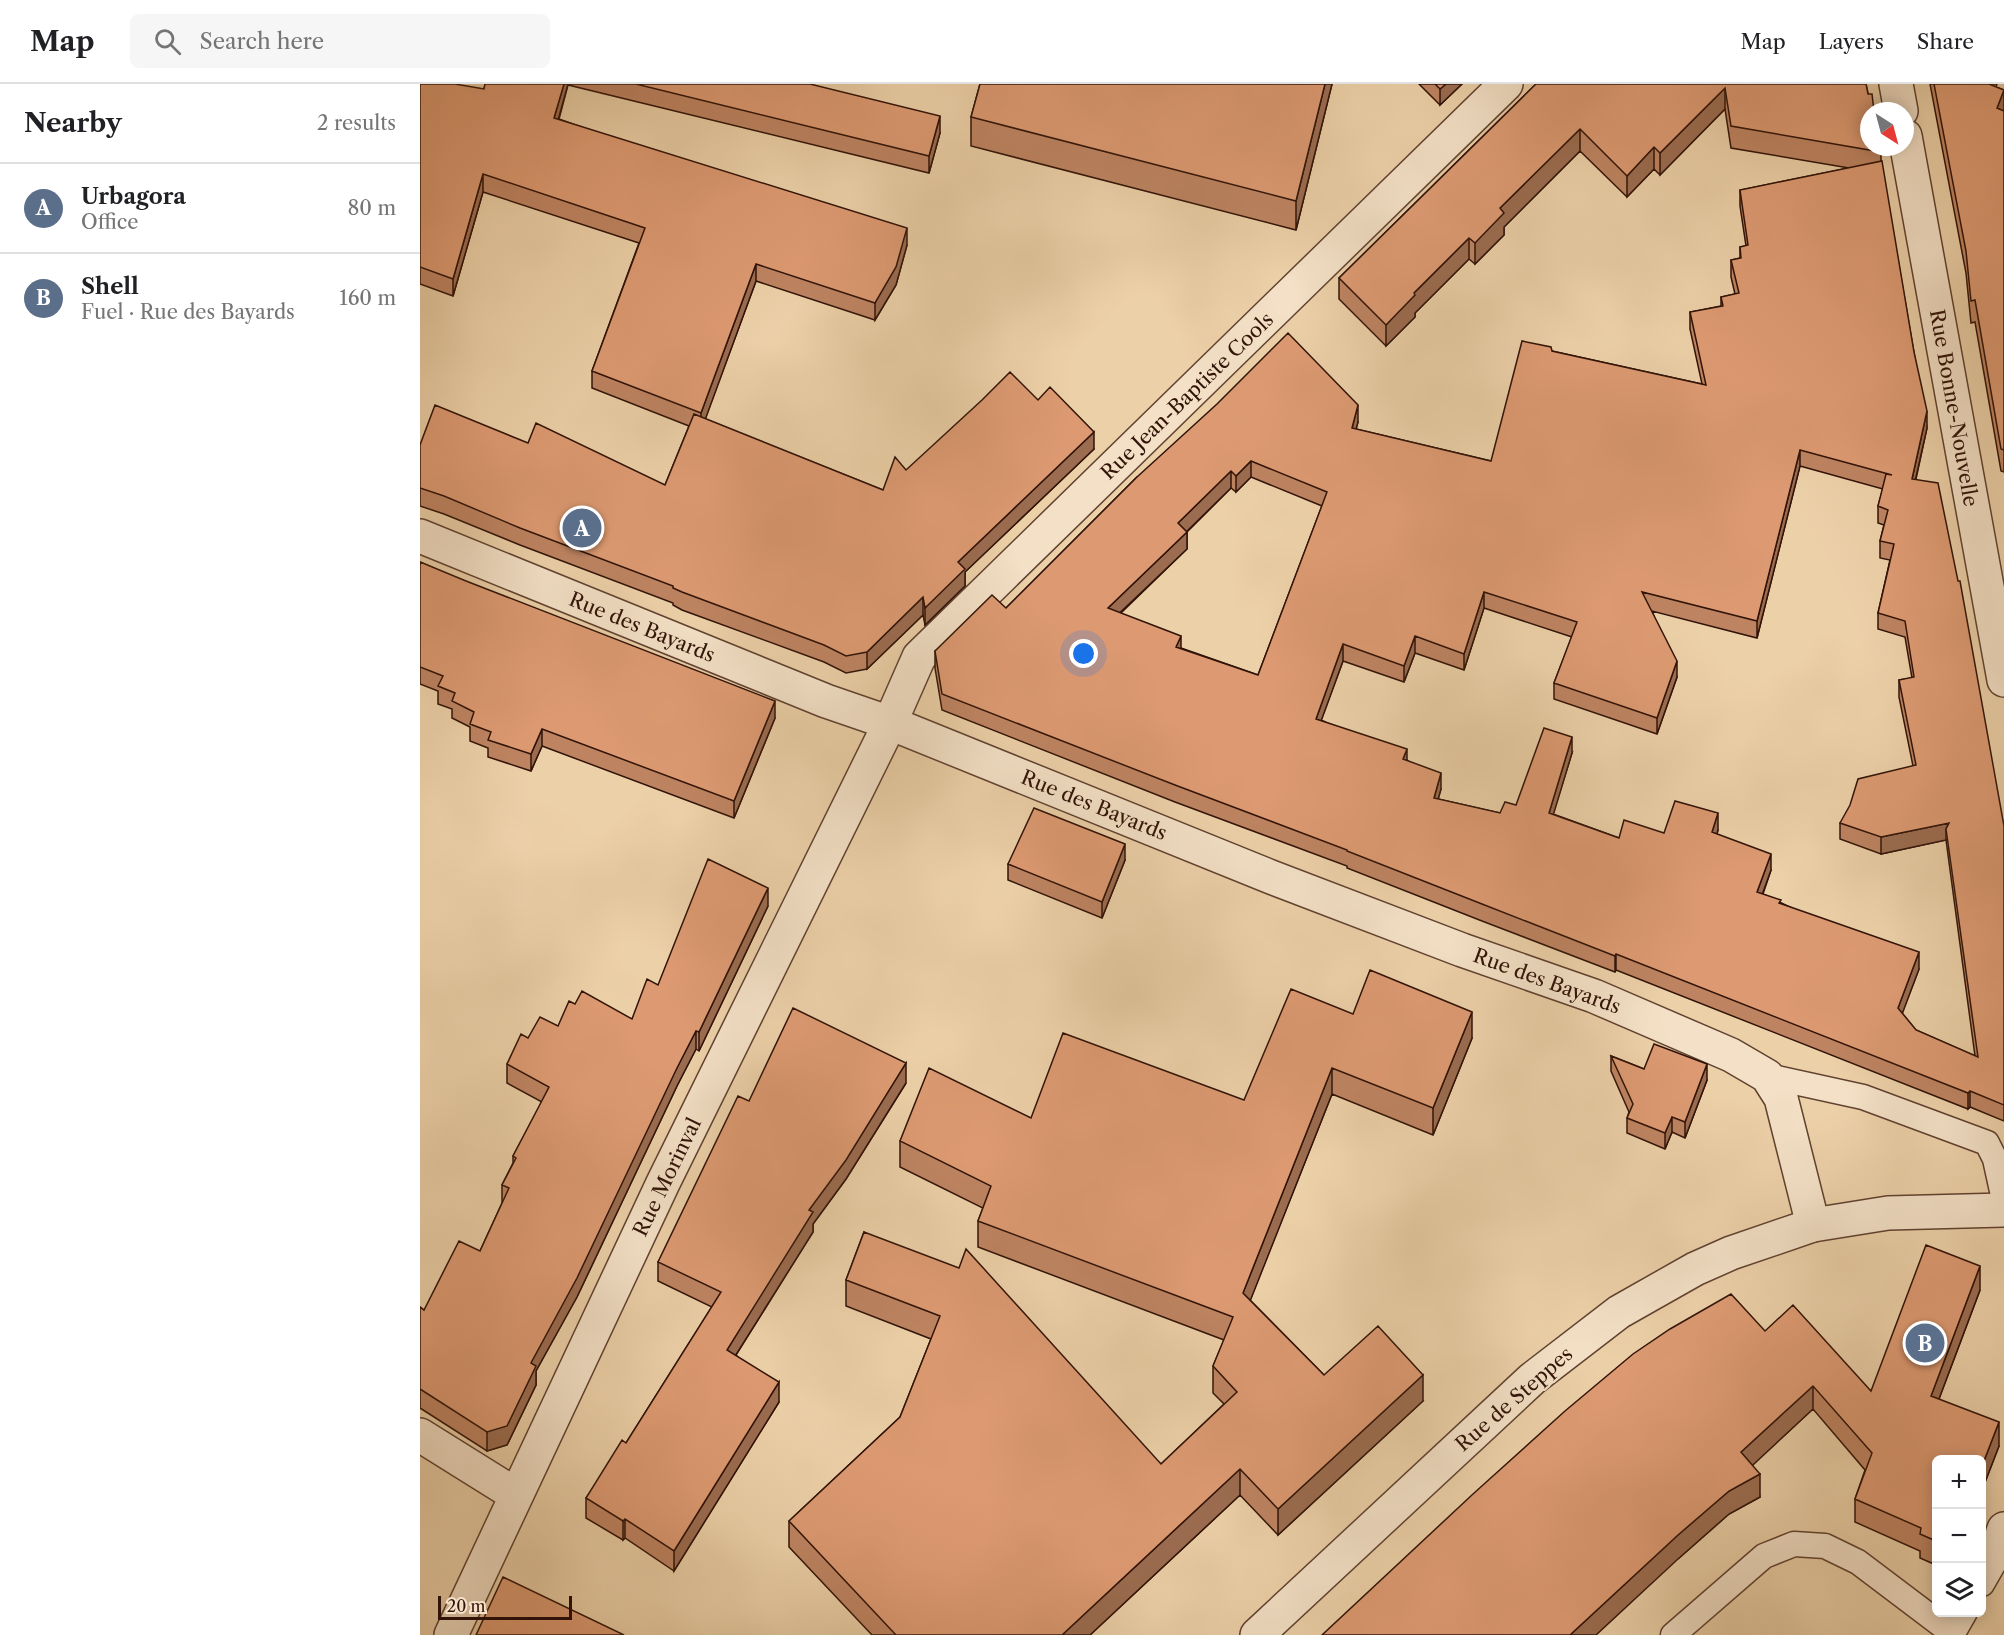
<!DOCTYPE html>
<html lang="en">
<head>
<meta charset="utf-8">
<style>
	body { margin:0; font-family:"Libre Caslon Text",serif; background:#f6f6f6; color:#202124 }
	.controls { position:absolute; right:18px; bottom:18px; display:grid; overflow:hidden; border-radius:9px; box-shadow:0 3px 15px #0003 }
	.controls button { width:54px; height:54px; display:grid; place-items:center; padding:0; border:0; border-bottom:2px solid #e0e0e0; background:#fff; color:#202124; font:30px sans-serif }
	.compass { position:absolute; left:1440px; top:18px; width:54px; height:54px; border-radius:50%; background:#fff; box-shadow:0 3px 15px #0003; rotate:144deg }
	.scale { position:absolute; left:18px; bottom:15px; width:134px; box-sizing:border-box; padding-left:6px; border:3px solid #311308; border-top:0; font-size:16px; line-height:21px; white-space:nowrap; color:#311308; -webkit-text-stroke:4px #f3e0c6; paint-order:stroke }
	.you { position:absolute; left:664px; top:570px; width:21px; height:21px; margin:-15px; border:4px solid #fff; border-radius:50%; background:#1a73e8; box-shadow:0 0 0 9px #1a73e833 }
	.badge { display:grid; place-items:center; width:39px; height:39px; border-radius:50%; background:#7c3aed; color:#fff; font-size:20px; font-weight:700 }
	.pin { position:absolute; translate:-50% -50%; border:3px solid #fff; box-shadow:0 2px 6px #0006 }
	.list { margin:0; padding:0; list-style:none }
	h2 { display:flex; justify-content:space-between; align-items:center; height:78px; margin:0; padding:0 24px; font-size:26px }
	h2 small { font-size:20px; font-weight:400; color:#757577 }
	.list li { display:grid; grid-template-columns:39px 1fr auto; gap:18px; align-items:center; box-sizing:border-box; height:90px; padding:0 24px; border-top:2px solid #e0e0e0 }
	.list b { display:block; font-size:22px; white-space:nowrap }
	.list p { margin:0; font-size:20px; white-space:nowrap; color:#757577 }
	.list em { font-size:20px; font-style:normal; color:#757577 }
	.icon { flex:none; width:33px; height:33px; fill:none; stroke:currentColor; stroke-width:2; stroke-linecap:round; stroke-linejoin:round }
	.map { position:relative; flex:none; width:1584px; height:1551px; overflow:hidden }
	header { display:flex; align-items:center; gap:36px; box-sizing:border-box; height:84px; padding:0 30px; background:#fff; border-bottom:2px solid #e0e0e0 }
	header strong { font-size:28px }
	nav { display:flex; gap:33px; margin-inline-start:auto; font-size:21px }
	.search { width:420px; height:54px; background:#f6f6f6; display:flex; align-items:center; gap:15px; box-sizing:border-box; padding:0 21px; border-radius:9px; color:#757577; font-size:22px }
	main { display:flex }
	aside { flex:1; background:#fff }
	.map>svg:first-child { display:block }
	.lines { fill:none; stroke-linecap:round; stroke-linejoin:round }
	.service-casing { stroke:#604230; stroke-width:27 }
	.minor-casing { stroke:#604230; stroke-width:36 }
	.tertiary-casing { stroke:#604230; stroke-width:36 }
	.service { stroke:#f3e0c6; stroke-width:24 }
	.minor { stroke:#f3e0c6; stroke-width:33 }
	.tertiary { stroke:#f3e0c6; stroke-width:33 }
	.wall { fill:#be8462; stroke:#311308; stroke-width:1.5; fill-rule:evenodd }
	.shaded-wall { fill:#9b6c50; stroke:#311308; stroke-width:1.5 }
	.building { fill:#dd9a72; stroke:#311308; stroke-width:1.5; fill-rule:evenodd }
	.labels { text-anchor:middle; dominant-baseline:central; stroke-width:4.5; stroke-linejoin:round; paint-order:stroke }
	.street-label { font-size:20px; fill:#311308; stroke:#f3e0c6 }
</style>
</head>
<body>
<header>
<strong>Map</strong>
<div class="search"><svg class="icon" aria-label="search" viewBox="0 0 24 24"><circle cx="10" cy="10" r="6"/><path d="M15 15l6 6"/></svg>Search here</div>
<nav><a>Map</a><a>Layers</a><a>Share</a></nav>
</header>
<main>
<aside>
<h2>Nearby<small>2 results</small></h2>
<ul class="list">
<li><span class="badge" style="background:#5c6f8a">A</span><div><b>Urbagora</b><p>Office</p></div><em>80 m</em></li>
<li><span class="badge" style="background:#5c6f8a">B</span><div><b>Shell</b><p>Fuel · Rue des Bayards</p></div><em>160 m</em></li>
</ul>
</aside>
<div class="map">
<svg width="1584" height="1551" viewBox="0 0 1584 1551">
	<rect width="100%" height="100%" fill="#ecd0a8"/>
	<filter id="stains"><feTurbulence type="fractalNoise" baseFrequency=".00333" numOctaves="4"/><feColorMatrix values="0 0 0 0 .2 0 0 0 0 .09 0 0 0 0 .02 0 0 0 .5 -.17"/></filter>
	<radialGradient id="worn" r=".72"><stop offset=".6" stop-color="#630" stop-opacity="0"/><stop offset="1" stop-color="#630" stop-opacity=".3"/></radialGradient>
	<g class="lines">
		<defs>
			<path id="service" d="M 1347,992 L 1443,1013 L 1567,1059 L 1575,1075 L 1584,1116
				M 1562,1500 L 1581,1467
				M 1253,1551 L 1344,1472 L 1374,1460 L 1405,1462 L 1438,1478 L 1532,1549
				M 1532,1551 L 1545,1528"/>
			<path id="minor" d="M 1476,0 L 1481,27
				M 1485,52 L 1584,596
				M 0,452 L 406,617 L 470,639 L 851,793 L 1042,866 L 1174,912 L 1311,971 L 1347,992 L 1361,1014 L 1393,1141
				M 0,1351 L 96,1411
				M 1584,1445 L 1580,1457 L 1581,1467 L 1584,1468
				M 31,1551 L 243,1099 L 470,639 L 499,573 L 1086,0"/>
			<path id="tertiary" d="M 837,1551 L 1112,1295 L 1199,1228 L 1275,1185 L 1311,1169 L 1393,1141 L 1468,1129 L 1584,1126"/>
		</defs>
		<use href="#service" class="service-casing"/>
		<use href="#minor" class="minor-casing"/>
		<use href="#tertiary" class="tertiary-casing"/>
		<use href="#service" class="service"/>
		<use href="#minor" class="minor"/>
		<use href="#tertiary" class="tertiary"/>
	</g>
	<path class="wall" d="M 0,0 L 64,5 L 65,0 L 390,0 L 520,49 L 509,89 L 148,1 L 139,35 L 487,161 L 476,201 L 455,236 L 336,197 L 285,335 L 463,406 L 486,386 L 618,316 L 674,365 L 545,488 L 545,502 L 505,541 L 503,531 L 447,585 L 426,589 L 404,578 L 262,526 L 253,521 L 253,519 L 100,461 L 24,430 L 0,422 L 0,361 L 108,359 L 245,401 L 269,342 L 172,304 L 172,287 L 219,159 L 63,108 L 33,212 L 0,200 Z
		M 560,0 L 912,0 L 876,146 L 551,62 L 551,33 Z
		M 999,0 L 1042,0 L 1020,21 Z
		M 1116,0 L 1446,0 L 1461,68 L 1461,77 L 1507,344 L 1496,395 L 1584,742 L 1584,1037 L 1550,1023 L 1548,1025 L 1196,886 L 1195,888 L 1062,837 L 927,784 L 927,782 L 755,718 L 522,626 L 515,584 L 515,567 L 586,524 L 717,393 L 938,338 L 936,345 L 1071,377 L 1132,267 L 1282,300 L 1270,245 L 1270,228 L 1301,222 L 1301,213 L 1315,210 L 1311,193 L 1311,176 L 1320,174 L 1320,163 L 1326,162 L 1320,122 L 1320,106 L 1429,84 L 1311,64 L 1305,25 L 1240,91 L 1234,85 L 1207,113 L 1160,67 L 1084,143 L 1084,151 L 1055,180 L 1049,175 L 995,229 L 995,233 L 966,262 L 919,215 L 919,194 ZM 1380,382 L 1463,405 L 1458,422 L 1458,439 L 1464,441 L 1460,457 L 1460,474 L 1470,476 L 1458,529 L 1458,545 L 1485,553 L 1492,594 L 1479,596 L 1479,613 L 1493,682 L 1420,739 L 1420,755 L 1461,770 L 1526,756 L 1555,972 L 1496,946 L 1482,929 L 1499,885 L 1343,810 L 1351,786 L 1297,750 L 1298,746 L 1244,749 L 1199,754 L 1133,730 L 1152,669 L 1096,721 L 1080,729 L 1018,715 L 1021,705 L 987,676 L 901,636 L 923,577 L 984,598 L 995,569 L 1044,586 L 1064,524 L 1152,553 L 1134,599 L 1134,615 L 1237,650 L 1257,593 L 1232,527 L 1337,554 ZM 831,393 L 902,422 L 838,591 L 761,564 L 701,529 L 767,465 L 767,448 L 811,404 L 816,408 Z
		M 1510,0 L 1577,0 L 1576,3 L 1584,6 L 1584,388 L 1581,387 L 1555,238 L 1551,239 L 1546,189 Z
		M 0,478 L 355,634 L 314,734 L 122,662 L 111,687 L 68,673 L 68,664 L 50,657 L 50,643 L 32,634 L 32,625 L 18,620 L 18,607 L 0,600 Z
		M 705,776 L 682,834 L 588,796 L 588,780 Z
		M 348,822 L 279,967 L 276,965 L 257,1002 L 157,1213 L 116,1287 L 116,1301 L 87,1361 L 67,1367 L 0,1324 L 0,1223 L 4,1226 L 60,1167 L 82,1119 L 82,1101 L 93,1079 L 93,1072 L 122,1018 L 87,999 L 87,980 L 108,954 L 138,942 L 155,920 L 212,935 L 238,901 Z
		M 933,930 L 1052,954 L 1013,1051 L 912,1010 L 830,1216 L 904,1291 L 1003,1317 L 858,1451 L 820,1411 L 670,1551 L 452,1551 L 369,1463 L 369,1437 L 480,1333 L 511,1255 L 426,1222 L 426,1196 L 444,1148 L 741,1380 L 804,1320 L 793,1309 L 793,1282 L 804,1256 L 558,1163 L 558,1137 L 563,1124 L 480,1083 L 480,1057 L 611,1034 L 824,1016 Z
		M 1191,972 L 1224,985 L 1287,996 L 1265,1054 L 1252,1048 L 1245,1065 L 1207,1049 L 1207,1034 L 1209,1028 L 1191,987 Z
		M 486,999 L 426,1095 L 393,1140 L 393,1148 L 316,1271 L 359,1318 L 254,1487 L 205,1454 L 203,1456 L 166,1434 L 166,1414 L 206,1359 L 292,1223 L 238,1197 L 238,1178 Z
		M 1560,1206 L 1519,1315 L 1579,1362 L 1562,1406 L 1562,1376 L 1516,1376 L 1516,1481 L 1500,1474 L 1500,1467 L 1435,1438 L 1435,1415 L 1445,1386 L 1393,1325 L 1332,1381 L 1340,1413 L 1309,1430 L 1258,1475 L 1345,1247 L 1451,1307 Z"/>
	<path class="shaded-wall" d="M 144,0 L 148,0 L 134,51 L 134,34 Z
		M 905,0 L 912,0 L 876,146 L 876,117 Z
		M 1026,0 L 1042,0 L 1020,21 L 1020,5 Z
		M 1305,4 L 1305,25 L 1240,91 L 1240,69 Z
		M 1584,6 L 1584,28 L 1577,24 Z
		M 520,32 L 520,49 L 509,89 L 509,72 Z
		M 1160,45 L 1160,67 L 1084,143 L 1084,151 L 1055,180 L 1055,159 L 1080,124 Z
		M 1234,63 L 1234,85 L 1207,113 L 1207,92 Z
		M 63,90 L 63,108 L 33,212 L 33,195 Z
		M 487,144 L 487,161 L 476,201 L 455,236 L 455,219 Z
		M 1049,154 L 1049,175 L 995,229 L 995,233 L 966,262 L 966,241 L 994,209 Z
		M 336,180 L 336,197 L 281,347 L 281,329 Z
		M 938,321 L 938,338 L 932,360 L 932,344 Z
		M 1507,327 L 1507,344 L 1492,411 L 1492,395 Z
		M 674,348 L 674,365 L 545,488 L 545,502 L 505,541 L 505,524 L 538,478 Z
		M 1380,366 L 1380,382 L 1337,554 L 1337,537 Z
		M 831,377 L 831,393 L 816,408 L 816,392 Z
		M 811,387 L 811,404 L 758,456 L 758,439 Z
		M 767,448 L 767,465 L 688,540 L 688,524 Z
		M 1064,508 L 1064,524 L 1044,586 L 1044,570 Z
		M 503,513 L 503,531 L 447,585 L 447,568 Z
		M 761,552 L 761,569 L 756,563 Z
		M 995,552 L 995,569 L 984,598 L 984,582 Z
		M 923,560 L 923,577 L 896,651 L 896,635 Z
		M 1257,577 L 1257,593 L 1237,650 L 1237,634 Z
		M 355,617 L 355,634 L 314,734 L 314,717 Z
		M 122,645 L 122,662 L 111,687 L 111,670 Z
		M 1152,653 L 1152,669 L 1129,745 L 1129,729 Z
		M 987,665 L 987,681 L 983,675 Z
		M 1021,689 L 1021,705 L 1014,730 L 1014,714 Z
		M 1298,729 L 1298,746 L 1292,765 L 1292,748 Z
		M 1529,739 L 1526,745 L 1526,756 L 1461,770 L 1461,753 Z
		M 705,760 L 705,776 L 682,834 L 682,818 Z
		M 1351,770 L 1351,786 L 1337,825 L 1337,808 Z
		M 348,804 L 348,822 L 279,967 L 279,948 Z
		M 1499,868 L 1499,885 L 1478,941 L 1478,924 Z
		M 1196,870 L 1196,886 L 1195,888 L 1195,872 Z
		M 1052,928 L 1052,954 L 1013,1051 L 1013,1024 Z
		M 276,947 L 276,965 L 257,1002 L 157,1213 L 116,1287 L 116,1301 L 87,1361 L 67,1367 L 67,1348 Z
		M 486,979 L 486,999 L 426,1095 L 393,1140 L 393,1148 L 307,1285 L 307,1266 L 389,1126 Z
		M 1287,980 L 1287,996 L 1265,1054 L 1265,1038 Z
		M 912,984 L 912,1010 L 823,1235 L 823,1209 Z
		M 1550,1007 L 1550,1023 L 1548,1025 L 1548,1009 Z
		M 1252,1033 L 1252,1048 L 1245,1065 L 1245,1049 Z
		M 1560,1182 L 1560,1206 L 1511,1336 L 1511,1312 Z
		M 1003,1291 L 1003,1317 L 858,1451 L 858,1425 Z
		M 359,1298 L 359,1318 L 254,1487 L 254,1467 Z
		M 1393,1302 L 1393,1325 L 1321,1392 L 1321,1368 Z
		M 1579,1338 L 1579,1362 L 1562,1406 L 1562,1382 Z
		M 820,1385 L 820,1411 L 670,1551 L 642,1551 Z
		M 1340,1390 L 1340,1413 L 1309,1430 L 1258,1475 L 1176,1551 L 1150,1551 L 1258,1451 L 1309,1407 Z
		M 205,1435 L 205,1454 L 203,1456 L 203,1437 Z"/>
	<path class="building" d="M 0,0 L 35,0 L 64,5 L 65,0 L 144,0 L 134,34 L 487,144 L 476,183 L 455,219 L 336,180 L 281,329 L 172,287 L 225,144 L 63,90 L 33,195 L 0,183 Z
		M 216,0 L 390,0 L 520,32 L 509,72 Z
		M 560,0 L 905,0 L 876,117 L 551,33 Z
		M 1015,0 L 1026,0 L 1020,5 Z
		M 1116,0 L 1446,0 L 1448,10 L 1452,10 L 1454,27 L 1449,27 L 1449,63 L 1460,63 L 1461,68 L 1311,42 L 1305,4 L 1240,69 L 1234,63 L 1207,92 L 1160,45 L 1080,124 L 1084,129 L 1055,159 L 1049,154 L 994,209 L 995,211 L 966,241 L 919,194 Z
		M 1514,0 L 1569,0 L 1584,6 L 1577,24 L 1584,27 L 1584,366 L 1581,365 L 1555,216 L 1551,217 L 1546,167 Z
		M 1462,77 L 1494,268 L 1507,327 L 1492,395 L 1518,399 L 1538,497 L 1540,497 L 1584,742 L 1584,1021 L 1550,1007 L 1548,1009 L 1196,870 L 1195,872 L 1062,820 L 927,767 L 927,766 L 755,701 L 522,610 L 515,567 L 572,511 L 586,524 L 717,393 L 797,320 L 868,249 L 938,321 L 932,344 L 1071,377 L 1102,257 L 1131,263 L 1132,267 L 1286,301 L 1270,228 L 1303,222 L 1301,213 L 1319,209 L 1311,176 L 1321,174 L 1320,163 L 1328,161 L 1320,106 ZM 1380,366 L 1472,391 L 1466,390 L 1458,422 L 1468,426 L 1460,457 L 1474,460 L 1458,529 L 1485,537 L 1494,593 L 1479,596 L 1496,681 L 1438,695 L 1430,721 L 1420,739 L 1461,753 L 1529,739 L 1526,745 L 1558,973 L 1496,946 L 1478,924 L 1499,868 L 1359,819 L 1361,816 L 1337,808 L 1351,770 L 1292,748 L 1298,729 L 1255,717 L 1244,749 L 1204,736 L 1199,754 L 1129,729 L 1152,653 L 1124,644 L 1096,721 L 1085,718 L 1080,729 L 1014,714 L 1021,689 L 983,675 L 987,665 L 896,635 L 923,560 L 984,582 L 995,552 L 1044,570 L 1064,508 L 1157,538 L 1134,599 L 1237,634 L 1257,577 L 1222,508 L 1337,537 ZM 831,377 L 907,408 L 838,591 L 756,563 L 761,552 L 688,524 L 767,448 L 758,439 L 811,387 L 816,392 Z
		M 590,288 L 618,316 L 630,303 L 674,348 L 538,478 L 545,485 L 505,524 L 503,513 L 447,568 L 426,572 L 404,561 L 262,508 L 253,504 L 253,502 L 100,444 L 24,412 L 0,404 L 0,361 L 15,321 L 108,359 L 116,339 L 245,401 L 274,330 L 463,406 L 475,373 L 486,386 L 562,316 Z
		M 0,478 L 46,497 L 355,617 L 314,717 L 122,645 L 111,670 L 68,656 L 71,648 L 50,640 L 54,628 L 32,617 L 35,609 L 18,602 L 23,592 L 0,583 Z
		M 614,724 L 705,760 L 682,818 L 588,780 Z
		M 288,775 L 348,804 L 279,948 L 276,947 L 257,984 L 157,1194 L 111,1279 L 116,1282 L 87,1342 L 67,1348 L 0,1305 L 0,1223 L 4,1226 L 39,1157 L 60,1167 L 89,1104 L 82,1101 L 96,1074 L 93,1072 L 129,1003 L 87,980 L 101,950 L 108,954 L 120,933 L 138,942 L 149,917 L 155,920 L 162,907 L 212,935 L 227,895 L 238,901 Z
		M 950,886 L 1052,928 L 1013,1024 L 912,984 L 823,1209 L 904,1291 L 958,1242 L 1003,1291 L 858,1425 L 820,1385 L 642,1551 L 476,1551 L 369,1437 L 480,1333 L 520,1232 L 426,1196 L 444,1148 L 539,1184 L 546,1165 L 741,1380 L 817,1308 L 793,1282 L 813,1233 L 558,1137 L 571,1102 L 480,1057 L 509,984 L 611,1034 L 643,949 L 824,1016 L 871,905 L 933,930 Z
		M 373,924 L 486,979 L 426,1076 L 389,1126 L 393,1128 L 307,1266 L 359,1298 L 254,1467 L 205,1435 L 203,1437 L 166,1414 L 202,1356 L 206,1359 L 301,1208 L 238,1178 L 318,1012 L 329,1017 Z
		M 1234,960 L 1287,980 L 1265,1038 L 1252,1033 L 1245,1049 L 1207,1034 L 1213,1020 L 1191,972 L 1224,985 Z
		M 1506,1161 L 1560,1182 L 1511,1312 L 1579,1338 L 1562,1382 L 1562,1376 L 1516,1376 L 1516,1457 L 1500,1450 L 1501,1444 L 1435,1415 L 1452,1369 L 1393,1302 L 1321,1368 L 1340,1390 L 1309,1407 L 1258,1451 L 1150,1551 L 902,1551 L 1053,1410 L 1145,1327 L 1213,1270 L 1250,1245 L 1311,1210 L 1345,1247 L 1373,1221 L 1451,1307 Z
		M 83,1493 L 204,1551 L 56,1551 Z"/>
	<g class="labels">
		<g class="street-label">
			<text transform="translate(767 312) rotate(-44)">Rue Jean-Baptiste Cools</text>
			<text transform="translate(1534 324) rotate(80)">Rue Bonne-Nouvelle</text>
			<text transform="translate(222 543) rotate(22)">Rue des Bayards</text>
			<text transform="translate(674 721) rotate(22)">Rue des Bayards</text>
			<text transform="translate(1127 897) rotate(20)">Rue des Bayards</text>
			<text transform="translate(247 1093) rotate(-64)">Rue Morinval</text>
			<text transform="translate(1094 1315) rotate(-41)">Rue de Steppes</text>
		</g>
	</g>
	<rect width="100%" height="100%" filter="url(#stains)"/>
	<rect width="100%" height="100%" fill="url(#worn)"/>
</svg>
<div class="controls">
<button>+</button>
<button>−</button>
<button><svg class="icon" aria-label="layers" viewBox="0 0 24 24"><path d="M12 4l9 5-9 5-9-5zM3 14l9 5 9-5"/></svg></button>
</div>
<svg class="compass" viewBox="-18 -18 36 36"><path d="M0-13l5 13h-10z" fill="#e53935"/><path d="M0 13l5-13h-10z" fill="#757577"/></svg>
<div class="scale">20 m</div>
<div class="you"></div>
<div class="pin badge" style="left:162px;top:444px;background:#5c6f8a">A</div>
<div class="pin badge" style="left:1505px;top:1259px;background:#5c6f8a">B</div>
</div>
</main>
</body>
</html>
